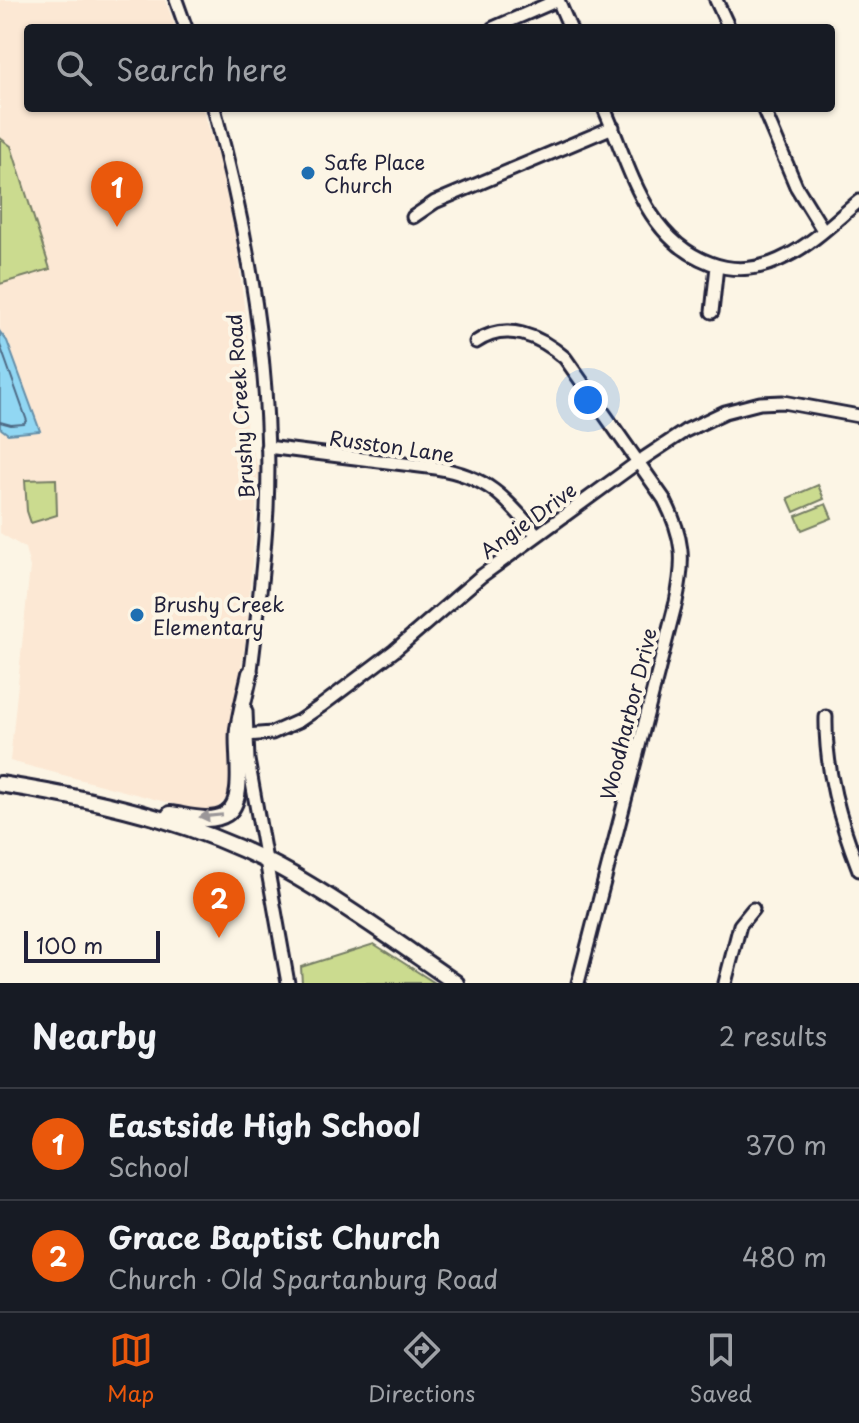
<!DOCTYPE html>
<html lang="en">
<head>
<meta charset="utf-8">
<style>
	body { margin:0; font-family:"Playpen Sans",sans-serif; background:#242831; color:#f1f3f6 }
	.scale { position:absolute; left:24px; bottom:20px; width:136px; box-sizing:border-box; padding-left:8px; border:4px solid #22223b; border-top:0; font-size:22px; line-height:28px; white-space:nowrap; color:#22223b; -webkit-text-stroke:6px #fcf5e5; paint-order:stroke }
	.you { position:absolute; left:588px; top:400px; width:28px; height:28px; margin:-20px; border:6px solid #fff; border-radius:50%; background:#1a73e8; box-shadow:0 0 0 12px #1a73e833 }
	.badge { display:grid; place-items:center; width:52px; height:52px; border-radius:50%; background:#ea580c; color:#fff; font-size:26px; font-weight:700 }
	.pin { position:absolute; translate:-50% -66px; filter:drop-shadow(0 2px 4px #0008) }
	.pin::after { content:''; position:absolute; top:42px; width:28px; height:24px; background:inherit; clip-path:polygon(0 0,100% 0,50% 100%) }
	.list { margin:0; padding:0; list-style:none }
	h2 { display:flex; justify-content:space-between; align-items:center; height:104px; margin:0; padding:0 32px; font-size:34px }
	h2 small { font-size:26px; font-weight:400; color:#9ea1a6 }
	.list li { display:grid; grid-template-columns:52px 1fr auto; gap:24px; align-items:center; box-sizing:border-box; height:112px; padding:0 32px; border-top:2px solid #363941 }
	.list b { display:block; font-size:30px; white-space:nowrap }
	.list p { margin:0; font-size:26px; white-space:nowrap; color:#9ea1a6 }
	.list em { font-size:26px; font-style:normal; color:#9ea1a6 }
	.icon { flex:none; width:44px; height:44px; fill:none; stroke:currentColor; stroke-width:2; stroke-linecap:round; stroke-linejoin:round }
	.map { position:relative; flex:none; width:859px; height:983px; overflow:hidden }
	.search { position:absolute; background:#171b24; box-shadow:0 2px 6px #0004; left:24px; right:24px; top:24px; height:88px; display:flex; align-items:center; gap:20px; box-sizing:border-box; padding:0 28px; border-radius:8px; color:#9ea1a6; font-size:30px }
	.sheet { height:328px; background:#171b24 }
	nav { display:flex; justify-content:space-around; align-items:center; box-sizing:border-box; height:112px; border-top:2px solid #363941; background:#171b24; font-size:22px; color:#9ea1a6 }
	nav a { display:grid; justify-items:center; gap:4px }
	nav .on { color:#ea580c }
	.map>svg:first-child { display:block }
	.built { fill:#fce8d4 }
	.green { fill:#cbdb8f; stroke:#767e65; stroke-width:2 }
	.water { fill:#91d7f3; stroke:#658fa9; stroke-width:2 }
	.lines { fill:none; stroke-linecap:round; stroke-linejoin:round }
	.shore { stroke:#4e6a85; stroke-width:2 }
	.minor-casing { stroke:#22223b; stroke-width:17 }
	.major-casing { stroke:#22223b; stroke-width:20 }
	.minor { stroke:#fcf5e5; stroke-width:11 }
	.major { stroke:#fcf5e5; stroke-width:14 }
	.oneway { fill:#9a9698 }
	.poi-dot { fill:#1f6fb2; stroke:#fcf5e5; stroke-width:3 }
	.labels { text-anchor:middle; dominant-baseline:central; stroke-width:8; stroke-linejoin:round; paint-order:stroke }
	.poi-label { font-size:20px; fill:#22223b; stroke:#fcf5e5; text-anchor:start }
	.street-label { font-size:20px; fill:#22223b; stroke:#fcf5e5 }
</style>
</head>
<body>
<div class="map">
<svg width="859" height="983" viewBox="0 0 859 983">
	<rect width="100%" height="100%" fill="#fcf5e5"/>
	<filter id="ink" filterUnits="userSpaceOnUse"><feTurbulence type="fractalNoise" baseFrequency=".0125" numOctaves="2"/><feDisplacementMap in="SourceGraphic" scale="16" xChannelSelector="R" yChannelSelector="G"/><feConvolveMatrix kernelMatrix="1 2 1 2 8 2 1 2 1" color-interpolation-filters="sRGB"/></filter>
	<g filter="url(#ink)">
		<path class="built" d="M 0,0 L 165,0 L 176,28 L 28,28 L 28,108 L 203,108 L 220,165 L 237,244 L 248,341 L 246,431 L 259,470 L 246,638 L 233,716 L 234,790 L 211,814 L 10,761 L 30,567 L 25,548 L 0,533 Z"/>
		<path class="green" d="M 0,138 L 11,146 L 50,269 L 0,284 Z
			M 56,479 L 57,515 L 31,523 L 27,511 L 25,480 Z
			M 818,485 L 824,499 L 794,512 L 788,498 Z
			M 826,504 L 832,518 L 802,530 L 796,516 Z
			M 374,944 L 435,983 L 302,983 L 301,967 Z"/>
		<path class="water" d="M 0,332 L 7,341 L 40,431 L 8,434 L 0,428 Z"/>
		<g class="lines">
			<path class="shore" d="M 0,345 L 27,421 L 24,424 L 11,425 L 0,422"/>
			<defs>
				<path id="minor" d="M 176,0 L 186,28
					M 558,0 L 570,28
					M 716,0 L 729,28
					M 493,28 L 558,0
					M 214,108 C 249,236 273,376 267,509 C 264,566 257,622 250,678
					M 604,108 C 630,167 645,239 710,263 C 736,273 763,269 787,256 C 813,243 836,220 859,201
					M 763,108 L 796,186 L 823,230
					M 413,217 L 435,202 L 613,127
					M 712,312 L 717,266
					M 476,342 C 506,321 540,336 565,358 L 664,499 C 684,538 685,560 676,602 L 578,983
					M 267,447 L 436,468 C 486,476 506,497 537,535
					M 246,711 L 248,760 L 288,983
					M 826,717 C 825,770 840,821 859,870
					M 246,735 L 272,733 L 299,721 L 321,706 L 394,651 L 480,577 L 638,462 L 685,431 L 725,412 L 760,403 L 783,402 L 859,416
					M 725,983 L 740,925 L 753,909"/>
				<path id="major" d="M 0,784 C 108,801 215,826 310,885 C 360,915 408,950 456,983
					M 170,814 C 187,816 211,824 226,814 C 247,801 235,751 238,729 C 241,710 246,692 250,673"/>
			</defs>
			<use href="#minor" class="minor-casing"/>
			<use href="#major" class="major-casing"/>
			<use href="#minor" class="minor"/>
			<use href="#major" class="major"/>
		</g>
		<defs><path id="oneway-solid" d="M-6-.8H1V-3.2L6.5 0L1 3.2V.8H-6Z" transform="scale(2)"/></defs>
		<use class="oneway" href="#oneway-solid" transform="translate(211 816) rotate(174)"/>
	</g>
	<g class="poi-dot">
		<circle cx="308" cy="173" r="8"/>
		<circle cx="137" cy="615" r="8"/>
	</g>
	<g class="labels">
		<g class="poi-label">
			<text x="324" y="162">Safe Place<tspan x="324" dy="23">Church</tspan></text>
			<text x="153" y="604">Brushy Creek<tspan x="153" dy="23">Elementary</tspan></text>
		</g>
		<g class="street-label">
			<text transform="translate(240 406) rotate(-94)">Brushy Creek Road</text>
			<text transform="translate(392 446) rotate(8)">Russton Lane</text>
			<text transform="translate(528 520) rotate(-36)">Angie Drive</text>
			<text transform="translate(628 714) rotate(-76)">Woodharbor Drive</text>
		</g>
	</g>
</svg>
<div class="scale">100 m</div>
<div class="you"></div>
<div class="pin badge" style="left:117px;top:227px">1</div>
<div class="pin badge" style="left:219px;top:938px">2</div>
<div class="search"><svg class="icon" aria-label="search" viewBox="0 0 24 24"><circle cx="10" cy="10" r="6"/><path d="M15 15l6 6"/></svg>Search here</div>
</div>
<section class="sheet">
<h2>Nearby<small>2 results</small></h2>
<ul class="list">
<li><span class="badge">1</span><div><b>Eastside High School</b><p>School</p></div><em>370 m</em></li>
<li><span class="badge">2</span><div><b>Grace Baptist Church</b><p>Church · Old Spartanburg Road</p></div><em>480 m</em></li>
</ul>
</section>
<nav>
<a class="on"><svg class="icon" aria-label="map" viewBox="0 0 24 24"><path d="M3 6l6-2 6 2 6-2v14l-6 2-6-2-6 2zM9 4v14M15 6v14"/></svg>Map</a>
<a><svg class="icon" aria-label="directions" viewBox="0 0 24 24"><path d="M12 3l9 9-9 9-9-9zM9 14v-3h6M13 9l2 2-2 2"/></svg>Directions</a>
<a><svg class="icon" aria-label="saved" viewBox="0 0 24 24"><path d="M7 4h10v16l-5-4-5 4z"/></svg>Saved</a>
</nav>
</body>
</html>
